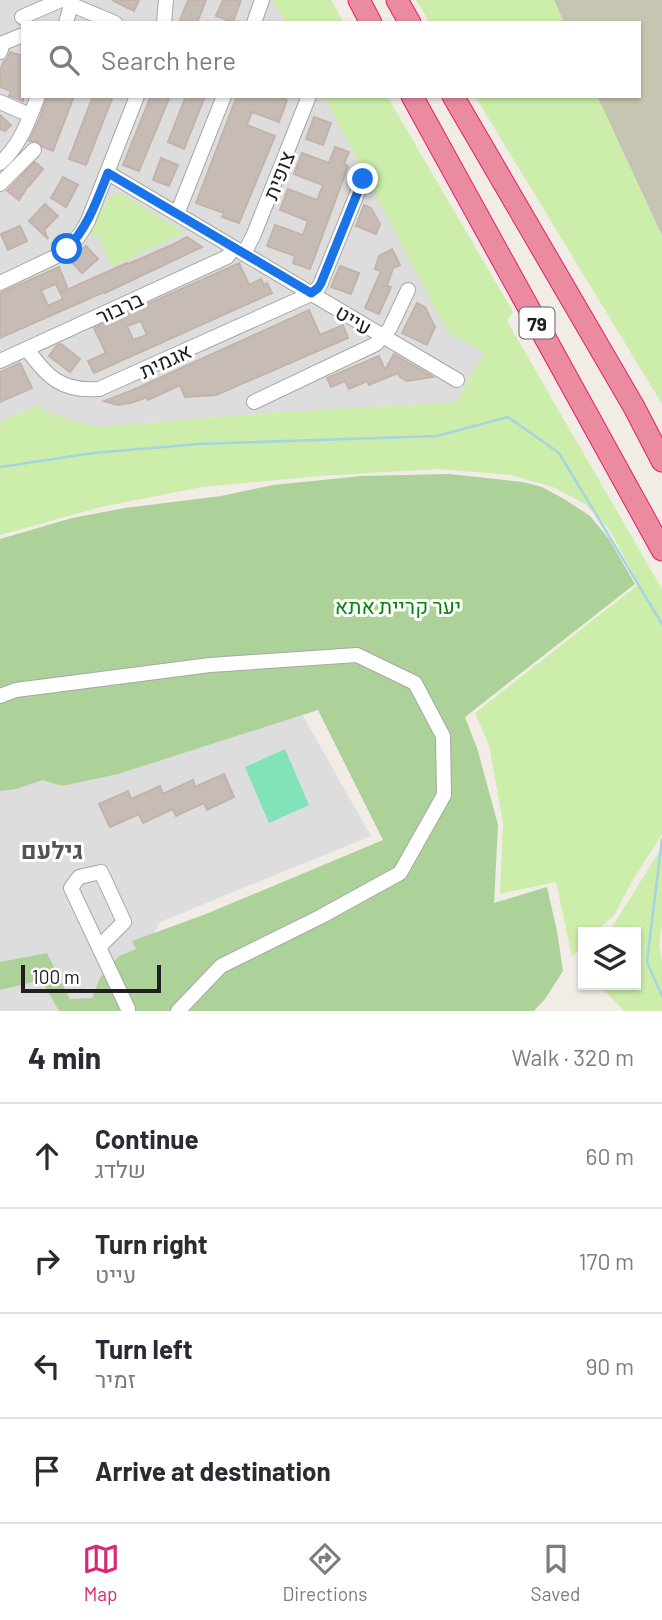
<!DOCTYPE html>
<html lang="en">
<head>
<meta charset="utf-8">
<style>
	body { margin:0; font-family:Barlow,Heebo,sans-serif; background:#f2f2f3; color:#2b2b33 }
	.controls { position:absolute; right:21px; bottom:21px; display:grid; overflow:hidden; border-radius:0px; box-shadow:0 2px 5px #0004 }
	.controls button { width:63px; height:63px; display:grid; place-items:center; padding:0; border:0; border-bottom:2px solid #e1e1e2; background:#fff; color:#2b2b33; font:35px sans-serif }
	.scale { position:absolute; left:21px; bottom:18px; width:140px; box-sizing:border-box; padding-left:7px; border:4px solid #202020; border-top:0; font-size:19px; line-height:24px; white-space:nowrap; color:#202020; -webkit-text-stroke:5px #fff; paint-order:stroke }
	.stop { position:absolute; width:21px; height:21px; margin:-16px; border:5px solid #1a73e8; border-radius:50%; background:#fff }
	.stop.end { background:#1a73e8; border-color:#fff; box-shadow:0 2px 7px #0008 }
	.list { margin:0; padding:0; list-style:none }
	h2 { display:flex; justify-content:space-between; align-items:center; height:91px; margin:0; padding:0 28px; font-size:30px }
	h2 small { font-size:23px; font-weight:400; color:#7c7c81 }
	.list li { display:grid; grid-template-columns:46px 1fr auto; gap:21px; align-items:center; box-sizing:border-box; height:105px; padding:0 28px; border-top:2px solid #e1e1e2 }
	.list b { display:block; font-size:26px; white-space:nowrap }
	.list p { margin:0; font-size:23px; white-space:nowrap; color:#7c7c81 }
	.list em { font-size:23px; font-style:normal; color:#7c7c81 }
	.icon { flex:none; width:38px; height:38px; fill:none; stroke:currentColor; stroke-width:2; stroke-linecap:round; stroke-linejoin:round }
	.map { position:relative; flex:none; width:662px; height:1011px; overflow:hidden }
	.search { position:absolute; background:#fff; box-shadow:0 2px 5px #0004; left:21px; right:21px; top:21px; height:77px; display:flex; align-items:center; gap:18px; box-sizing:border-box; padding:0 24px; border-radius:0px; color:#7c7c81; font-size:26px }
	.sheet { height:511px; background:#fff }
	nav { display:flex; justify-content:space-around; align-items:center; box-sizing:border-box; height:98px; border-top:2px solid #e1e1e2; background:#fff; font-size:19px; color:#7c7c81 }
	nav a { display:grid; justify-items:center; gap:4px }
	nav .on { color:#db2777 }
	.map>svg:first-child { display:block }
	.residential { fill:#dedddd }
	.construction { fill:#c6c5b1 }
	.grass { fill:#cdedaa }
	.forest { fill:#acd299 }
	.pitch { fill:#81e3b9 }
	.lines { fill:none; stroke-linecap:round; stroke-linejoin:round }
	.stream { stroke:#a5d5e0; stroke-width:2.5 }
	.building { fill:#c6bcb5; stroke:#c3b3a8; stroke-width:2; fill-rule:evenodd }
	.minor-casing { stroke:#a7a7a7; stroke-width:16 }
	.highway-casing { stroke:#e31f6a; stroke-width:23 }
	.minor { stroke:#fff; stroke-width:14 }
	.highway { stroke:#eb8ba0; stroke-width:21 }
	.route { stroke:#1a73e8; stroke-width:9 }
	.labels { text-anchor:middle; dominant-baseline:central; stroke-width:6; stroke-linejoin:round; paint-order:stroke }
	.shield { fill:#fff; stroke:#636363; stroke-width:2 }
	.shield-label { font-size:19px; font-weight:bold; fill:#202020 }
	.street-label { font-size:21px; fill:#202020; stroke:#fff }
	.park-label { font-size:21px; fill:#07850d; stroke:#fff }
	.quarter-label { font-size:24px; font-weight:bold; fill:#535353; stroke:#fff }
</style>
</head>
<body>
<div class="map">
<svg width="662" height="1011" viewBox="0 0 662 1011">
	<rect width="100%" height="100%" fill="#f1ede6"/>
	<path class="residential" d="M 0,0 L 273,0 L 285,23 L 23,23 L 23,96 L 324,96 L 357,158 L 484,352 L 456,402 L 269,413 L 95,427 L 43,411 L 39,405 L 0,422 Z
		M 294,700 L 371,836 L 160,922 L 111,1011 L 0,1011 L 0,760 Z"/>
	<path class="construction" d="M 554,0 L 662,0 L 662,236 L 597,96 L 639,96 L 639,23 L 564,23 Z"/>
	<path class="grass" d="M 273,0 L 331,0 L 344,23 L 285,23 Z
		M 416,0 L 554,0 L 564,23 L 430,23 Z
		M 324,96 L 387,96 L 513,312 L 507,321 L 662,589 L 662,834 L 631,883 L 614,915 L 596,932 L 583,932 L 583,945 L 572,957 L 556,882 L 500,894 L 503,823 L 489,745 L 475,713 L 639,584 L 609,529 L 585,504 L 553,487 L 511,475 L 439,469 L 320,476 L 202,487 L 101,507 L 0,535 L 0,422 L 39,405 L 43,411 L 95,427 L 269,413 L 456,402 L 484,352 L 448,333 Z
		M 475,96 L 597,96 L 662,236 L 662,404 Z
		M 118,193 L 122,194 L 185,233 L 112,266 L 99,237 L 89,233 L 107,200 Z
		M 662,847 L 662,924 L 659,946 L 662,961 L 662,1011 L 625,1011 L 598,985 L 636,985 L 636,932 L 609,932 Z"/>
	<path class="forest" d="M 449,474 L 523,482 L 542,487 L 564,499 L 590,516 L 609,539 L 635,584 L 465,717 L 478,751 L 498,825 L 494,903 L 547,887 L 557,931 L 563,971 L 545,999 L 534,1011 L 59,1011 L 41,980 L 0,990 L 0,962 L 47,953 L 70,999 L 92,998 L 100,978 L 119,956 L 136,949 L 132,941 L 206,914 L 383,840 L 318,710 L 118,774 L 62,786 L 43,780 L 16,789 L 0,791 L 0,539 L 72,518 L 125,508 L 221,496 L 273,485 L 362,476 Z"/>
	<path class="pitch" d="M 285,749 L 309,805 L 269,823 L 245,767 Z"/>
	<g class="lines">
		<path class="stream" d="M 0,467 L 94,453 L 198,444 L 437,436 L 508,417 L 559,453 L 662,624
			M 662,839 L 647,962 L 662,996"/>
	</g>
	<path class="building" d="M 112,0 L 139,0 L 134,11 Z
		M 188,0 L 206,0 L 197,23 L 179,23 Z
		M 223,0 L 241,0 L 233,22 L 216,16 Z
		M 10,52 L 23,56 L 23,101 L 9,96 L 11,91 L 0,87 L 0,70 L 4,61 L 7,59 Z
		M 47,96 L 74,96 L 53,151 L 43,147 L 37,141 L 29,141 L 40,118 Z
		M 93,96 L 113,96 L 86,165 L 69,159 Z
		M 151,96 L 170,96 L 139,171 L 123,165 Z
		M 186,96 L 205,96 L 184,149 L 168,142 Z
		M 237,96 L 276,96 L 287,100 L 279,122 L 252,112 L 247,125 L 275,136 L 239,223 L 222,217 L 224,213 L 196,203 Z
		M 0,115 L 11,125 L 5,131 L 0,129 Z
		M 314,117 L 331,123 L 323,145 L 306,139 Z
		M 335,147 L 349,152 L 344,164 L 348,166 L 310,269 L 293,263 L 295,256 L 267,246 L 275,225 L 303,235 L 308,221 L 280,210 L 288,189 L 317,200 L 323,185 L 294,174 L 302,153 L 329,163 Z
		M 161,158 L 178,165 L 169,186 L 153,180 Z
		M 35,162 L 43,169 L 29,186 L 28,186 L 19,200 L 7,191 Z
		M 63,177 L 78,185 L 66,207 L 51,198 Z
		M 45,204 L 58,216 L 44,230 L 48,239 L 29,221 Z
		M 364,205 L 371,208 L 380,224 L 376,234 L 356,226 Z
		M 20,226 L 27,241 L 8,250 L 1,234 Z
		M 187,237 L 202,247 L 105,293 L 104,292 L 0,338 L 0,293 L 59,267 L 67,287 L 60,293 L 127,263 L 128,264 L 174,244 ZM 56,284 L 63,299 L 48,306 L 41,290 Z
		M 86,246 L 98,259 L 82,273 L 70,260 Z
		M 392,249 L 400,265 L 393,268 L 387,286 L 391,287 L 379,314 L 365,308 L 381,271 L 375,269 L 379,256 Z
		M 239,263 L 249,285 L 261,279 L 264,285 L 267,283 L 272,293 L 94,373 L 88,361 L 106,353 L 94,328 ZM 141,321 L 147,335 L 133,340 L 127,326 Z
		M 340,266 L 359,273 L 351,294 L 331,287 Z
		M 417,303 L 425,307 L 435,327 L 427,345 L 402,333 Z
		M 309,310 L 320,335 L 343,325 L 348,338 L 216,395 L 185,397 L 180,385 L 148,400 L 147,397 L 131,403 L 118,405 L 104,401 L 133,390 Z
		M 61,344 L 80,359 L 70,372 L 49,356 L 57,345 Z
		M 394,354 L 433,377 L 407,381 L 400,377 L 398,373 L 369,385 L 367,381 L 349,389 L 345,381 L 331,387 L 327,378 L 379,356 L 385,370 Z
		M 20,363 L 32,388 L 0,402 L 0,372 Z
		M 224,774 L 234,797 L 207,810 L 204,803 L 176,816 L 173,809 L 143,823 L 139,814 L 110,827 L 99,804 L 128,791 L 131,799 L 160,786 L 163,794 L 193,780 L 195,787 Z"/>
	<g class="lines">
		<defs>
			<path id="minor" d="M 70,4 L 115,23
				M 22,17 L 61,0
				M 66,23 L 70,8 L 69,0
				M 164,23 L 166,0
				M 254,23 L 262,0
				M 0,52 L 3,43 L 23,35
				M 0,102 L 23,112
				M 0,163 C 20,146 29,120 38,96
				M 108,173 L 457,380
				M 0,184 L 34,150
				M 177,214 L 224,96
				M 244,254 L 254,234 L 309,96
				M 0,283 L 59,255 C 72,246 81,235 88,221 L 137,96
				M 27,349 C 47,377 62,392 99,389 L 311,294 L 319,287 L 321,283 L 363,179
				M 0,361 L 227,257 L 234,248
				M 254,402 L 376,344 L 390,328 L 408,290
				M 0,696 L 16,690 L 210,665 L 357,655 L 415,683 L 443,736 L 444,795 L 400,873 L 320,917 L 221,966 L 178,1011
				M 99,947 L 124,922 L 101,872 L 79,877 L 71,888 L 128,1009"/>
			<path id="highway" d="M 359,0 L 371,23
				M 397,0 L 410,23
				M 412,96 L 662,550
				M 453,96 L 634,407 L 662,461"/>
		</defs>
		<use href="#minor" class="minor-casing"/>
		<use href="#highway" class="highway-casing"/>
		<use href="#minor" class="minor"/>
		<use href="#highway" class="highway"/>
	</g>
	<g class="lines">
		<path class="route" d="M 67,249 C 88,227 97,200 108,173 L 311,293 L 318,288 L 321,283 L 363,179"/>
	</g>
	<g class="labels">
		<rect class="shield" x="519.5" y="307.5" width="35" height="31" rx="5"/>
		<g class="shield-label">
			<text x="537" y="323">79</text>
		</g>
		<g class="street-label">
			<text transform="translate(278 175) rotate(-68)">צופית</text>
			<text transform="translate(119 307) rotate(-25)">ברבור</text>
			<text transform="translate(354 319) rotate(31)">עייט</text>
			<text transform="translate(165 360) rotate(-25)">אגמית</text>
		</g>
		<g class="park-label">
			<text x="398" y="605">יער קריית אתא</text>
		</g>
		<g class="quarter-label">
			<text x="52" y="849">גילעם</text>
		</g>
	</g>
</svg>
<div class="controls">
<button><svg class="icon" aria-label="layers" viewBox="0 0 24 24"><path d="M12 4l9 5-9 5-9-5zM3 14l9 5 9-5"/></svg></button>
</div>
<div class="scale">100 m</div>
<div class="stop" style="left:67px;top:249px"></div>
<div class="stop end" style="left:363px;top:179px"></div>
<div class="search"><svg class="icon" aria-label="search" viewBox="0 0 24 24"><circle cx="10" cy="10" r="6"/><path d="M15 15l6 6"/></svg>Search here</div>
</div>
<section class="sheet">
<h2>4 min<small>Walk · 320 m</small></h2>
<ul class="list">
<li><svg class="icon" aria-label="ahead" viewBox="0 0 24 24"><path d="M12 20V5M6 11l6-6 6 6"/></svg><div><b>Continue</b><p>שלדג</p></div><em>60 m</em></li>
<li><svg class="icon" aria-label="right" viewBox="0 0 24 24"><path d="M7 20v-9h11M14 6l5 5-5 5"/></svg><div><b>Turn right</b><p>עייט</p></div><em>170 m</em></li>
<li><svg class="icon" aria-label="left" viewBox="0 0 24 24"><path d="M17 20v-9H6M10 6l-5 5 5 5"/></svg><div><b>Turn left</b><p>זמיר</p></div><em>90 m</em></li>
<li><svg class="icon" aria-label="arrive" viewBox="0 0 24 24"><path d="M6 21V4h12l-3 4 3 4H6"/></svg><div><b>Arrive at destination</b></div></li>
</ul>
</section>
<nav>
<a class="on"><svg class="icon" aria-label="map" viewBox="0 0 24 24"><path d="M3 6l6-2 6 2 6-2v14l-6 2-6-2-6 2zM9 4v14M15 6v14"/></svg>Map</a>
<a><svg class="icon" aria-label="directions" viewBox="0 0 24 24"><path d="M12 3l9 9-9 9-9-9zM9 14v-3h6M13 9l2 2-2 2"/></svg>Directions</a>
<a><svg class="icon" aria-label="saved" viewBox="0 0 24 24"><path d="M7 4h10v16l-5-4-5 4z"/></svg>Saved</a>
</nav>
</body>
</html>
